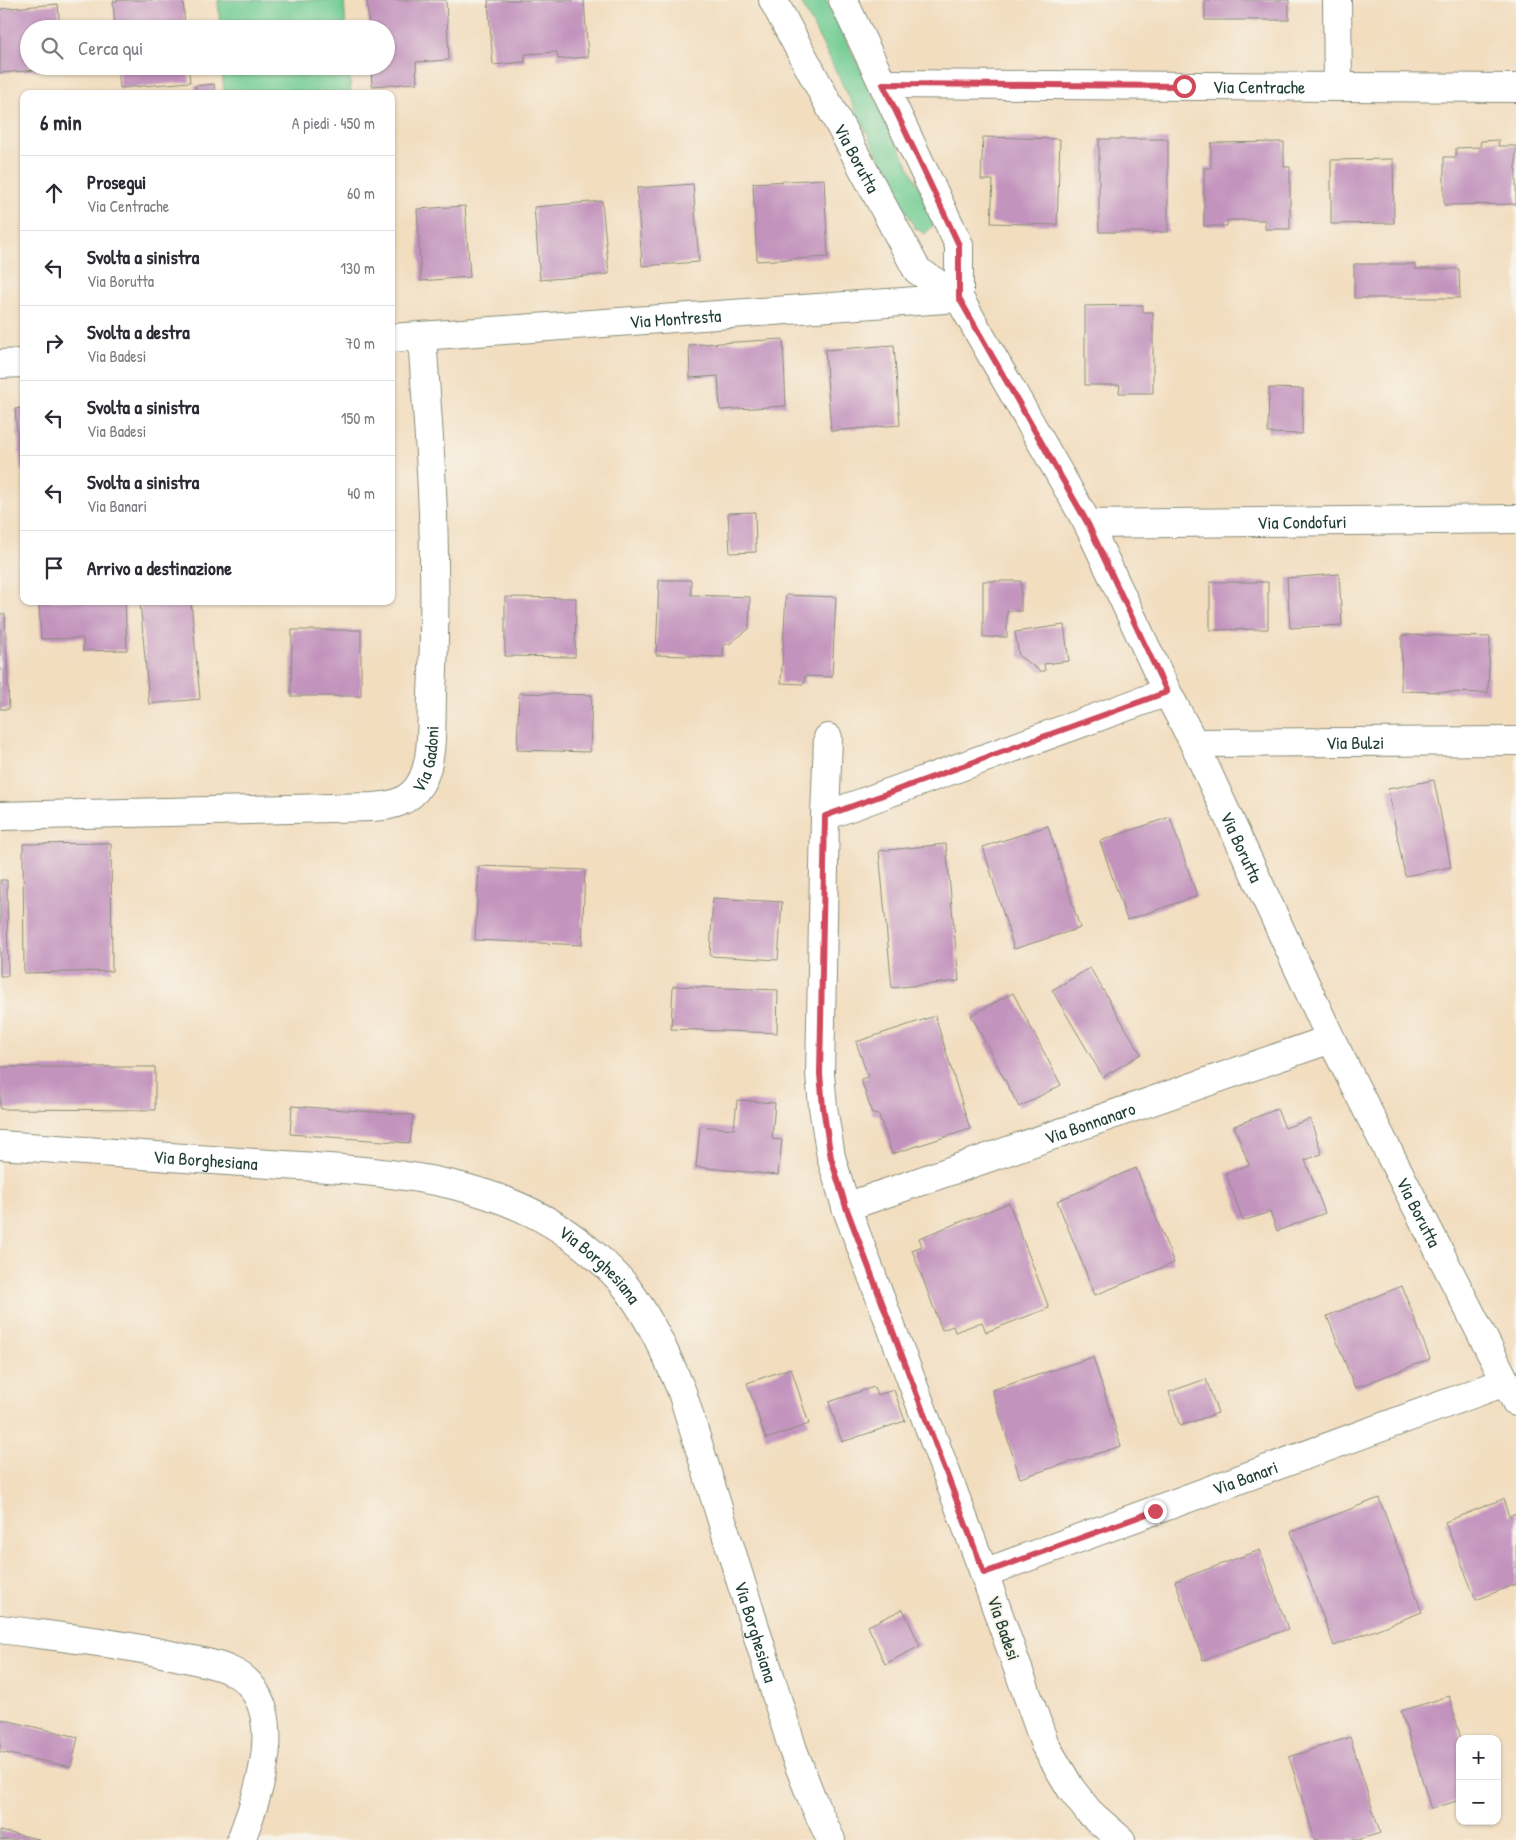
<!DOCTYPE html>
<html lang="it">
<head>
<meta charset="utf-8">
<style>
	body { margin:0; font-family:"Patrick Hand",sans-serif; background:#f7f7f7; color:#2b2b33 }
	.controls { position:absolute; right:15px; bottom:15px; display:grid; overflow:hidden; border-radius:10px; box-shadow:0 1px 4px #0004 }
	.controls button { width:45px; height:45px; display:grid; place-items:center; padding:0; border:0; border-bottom:1px solid #e1e1e2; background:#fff; color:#2b2b33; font:25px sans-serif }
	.stop { position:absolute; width:15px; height:15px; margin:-11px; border:4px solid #d1495b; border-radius:50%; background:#fff }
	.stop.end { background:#d1495b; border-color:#fff; box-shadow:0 1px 5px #0008 }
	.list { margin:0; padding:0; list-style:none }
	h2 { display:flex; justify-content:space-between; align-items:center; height:65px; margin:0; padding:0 20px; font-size:21px }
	h2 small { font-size:16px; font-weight:400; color:#7c7c81 }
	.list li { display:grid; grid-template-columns:32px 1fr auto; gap:15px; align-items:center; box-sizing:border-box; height:75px; padding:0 20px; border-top:1px solid #e1e1e2 }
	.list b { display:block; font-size:19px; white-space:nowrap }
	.list p { margin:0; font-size:16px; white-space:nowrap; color:#7c7c81 }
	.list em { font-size:16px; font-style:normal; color:#7c7c81 }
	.icon { flex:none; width:28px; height:28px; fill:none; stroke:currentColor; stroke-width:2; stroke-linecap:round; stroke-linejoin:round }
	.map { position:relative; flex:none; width:1516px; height:1840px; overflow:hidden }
	.search { position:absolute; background:#fff; box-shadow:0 1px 4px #0004; left:20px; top:20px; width:375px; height:55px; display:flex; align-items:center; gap:12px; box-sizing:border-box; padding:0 18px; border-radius:28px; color:#7c7c81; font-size:19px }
	.panel { position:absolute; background:#fff; box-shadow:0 1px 4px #0004; left:20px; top:90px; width:375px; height:515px; border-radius:10px }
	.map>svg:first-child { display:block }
	.green { fill:#71cc93; stroke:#488464 }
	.building { fill:#c293bd }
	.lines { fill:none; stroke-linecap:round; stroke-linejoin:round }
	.minor-casing { stroke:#888d7a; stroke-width:30 }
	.minor { stroke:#fff; stroke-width:28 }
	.route { stroke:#d1495b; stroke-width:6 }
	.labels { text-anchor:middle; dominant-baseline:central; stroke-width:4; stroke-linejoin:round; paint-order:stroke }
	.street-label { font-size:18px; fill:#1f3d34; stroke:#f7f3e8 }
</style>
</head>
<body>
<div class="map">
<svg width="1516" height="1840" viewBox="0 0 1516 1840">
	<rect width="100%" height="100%" fill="#f7f3e8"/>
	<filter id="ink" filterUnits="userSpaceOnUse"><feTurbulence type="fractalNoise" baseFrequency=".02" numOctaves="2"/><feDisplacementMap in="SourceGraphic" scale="10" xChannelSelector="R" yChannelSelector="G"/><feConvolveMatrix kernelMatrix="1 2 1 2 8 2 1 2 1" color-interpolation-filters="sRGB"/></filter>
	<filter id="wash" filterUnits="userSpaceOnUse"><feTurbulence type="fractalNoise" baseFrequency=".0096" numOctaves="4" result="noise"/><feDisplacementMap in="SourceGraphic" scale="20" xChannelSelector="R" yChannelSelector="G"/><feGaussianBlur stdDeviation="1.12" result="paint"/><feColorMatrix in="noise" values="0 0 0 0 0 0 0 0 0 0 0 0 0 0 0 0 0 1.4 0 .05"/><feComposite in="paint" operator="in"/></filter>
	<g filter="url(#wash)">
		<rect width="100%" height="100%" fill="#f2ddbf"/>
		<path class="green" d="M 218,0 L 344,0 L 346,29 L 220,29 Z
			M 800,0 L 826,0 L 928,205 L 933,226 L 925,234 L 915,228 Z
			M 222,66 L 349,66 L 351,94 L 224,94 Z"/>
		<g id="blocks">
			<path class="building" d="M 128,0 L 183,0 L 185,29 L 115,29 L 113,1 Z
				M 367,0 L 446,0 L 449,60 L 416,62 L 417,83 L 372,86 L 371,66 L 386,66 L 386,29 L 369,29 Z
				M 488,0 L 584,0 L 588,57 L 558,59 L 557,52 L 525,54 L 525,62 L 493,65 Z
				M 1205,0 L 1289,0 L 1289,20 L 1205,20 Z
				M 58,4 L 60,29 L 29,29 L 29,66 L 63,66 L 63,68 L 0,73 L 0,9 Z
				M 118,66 L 188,66 L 190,82 L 120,88 Z
				M 214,84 L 215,94 L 196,94 L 195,86 Z
				M 983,137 L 1060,139 L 1057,225 L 991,223 L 993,180 L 981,180 Z
				M 1099,139 L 1168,139 L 1168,232 L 1099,232 Z
				M 1499,140 L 1498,146 L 1516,146 L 1516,204 L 1444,205 L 1444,157 L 1456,157 L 1456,148 L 1480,147 L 1481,141 Z
				M 1284,142 L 1284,167 L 1290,167 L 1290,229 L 1265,229 L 1265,220 L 1227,220 L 1227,226 L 1204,226 L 1204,168 L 1211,168 L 1211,143 Z
				M 1393,159 L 1394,223 L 1331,224 L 1331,160 Z
				M 824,179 L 828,257 L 757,261 L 753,183 Z
				M 693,184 L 699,262 L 642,266 L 637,188 Z
				M 602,201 L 609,274 L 540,280 L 534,207 Z
				M 465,206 L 470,277 L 421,281 L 417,209 Z
				M 1354,264 L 1415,264 L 1415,269 L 1459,269 L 1460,298 L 1354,298 Z
				M 1143,305 L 1143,312 L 1153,312 L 1153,393 L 1119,393 L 1120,385 L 1085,385 L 1085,306 Z
				M 783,339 L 786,406 L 720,410 L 718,376 L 690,378 L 689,345 Z
				M 894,345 L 900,425 L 831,431 L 825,350 Z
				M 1269,388 L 1303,389 L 1302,434 L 1268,433 Z
				M 24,408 L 24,471 L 21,471 L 15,409 Z
				M 755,512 L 756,552 L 730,553 L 728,513 Z
				M 1339,574 L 1342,625 L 1290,628 L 1287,578 Z
				M 659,580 L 691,580 L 691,595 L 750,597 L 749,629 L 729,644 L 724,644 L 723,657 L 656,655 Z
				M 983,581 L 1021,581 L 1021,611 L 1007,611 L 1007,637 L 983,637 Z
				M 1210,582 L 1268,582 L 1268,629 L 1210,630 Z
				M 786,595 L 836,597 L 832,677 L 805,676 L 804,684 L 781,683 Z
				M 505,597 L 576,598 L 575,657 L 505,656 Z
				M 39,601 L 125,601 L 127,650 L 83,651 L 83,638 L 41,639 Z
				M 140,601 L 191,601 L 200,699 L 149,704 Z
				M 0,614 L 5,614 L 9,709 L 0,709 Z
				M 1064,625 L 1069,661 L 1044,664 L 1045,671 L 1040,671 L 1019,656 L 1015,632 Z
				M 292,630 L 361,630 L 361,696 L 291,696 Z
				M 1402,635 L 1490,637 L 1488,693 L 1401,691 Z
				M 519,693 L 592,695 L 590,752 L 517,750 Z
				M 1434,780 L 1451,867 L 1405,876 L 1388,789 Z
				M 1170,817 L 1197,896 L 1127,920 L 1100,841 Z
				M 1048,826 L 1080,928 L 1014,949 L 983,847 Z
				M 111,843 L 112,971 L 24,973 L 23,844 Z
				M 946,844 L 959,981 L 892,988 L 879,851 Z
				M 479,866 L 585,870 L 582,945 L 475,940 Z
				M 0,880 L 7,880 L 8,976 L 0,976 Z
				M 713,898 L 782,902 L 778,960 L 710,956 Z
				M 1090,968 L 1141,1054 L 1103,1077 L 1052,990 Z
				M 673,986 L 778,990 L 777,1033 L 671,1029 Z
				M 1013,993 L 1061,1085 L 1019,1107 L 971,1015 Z
				M 935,1016 L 970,1129 L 892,1154 L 879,1115 L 872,1114 L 861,1079 L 868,1077 L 856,1042 Z
				M 0,1067 L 155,1067 L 155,1110 L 0,1109 Z
				M 737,1100 L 775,1103 L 772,1139 L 782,1140 L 778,1175 L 696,1167 L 700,1126 L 734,1129 Z
				M 292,1106 L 413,1115 L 410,1143 L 290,1134 Z
				M 1277,1109 L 1285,1128 L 1310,1119 L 1322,1154 L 1305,1160 L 1325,1213 L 1277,1231 L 1270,1212 L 1243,1221 L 1226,1173 L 1249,1165 L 1234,1126 Z
				M 1136,1168 L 1174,1263 L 1095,1295 L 1057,1201 Z
				M 1009,1203 L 1049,1308 L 986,1332 L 982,1322 L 955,1332 L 953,1326 L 942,1330 L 912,1250 L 922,1246 L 919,1238 Z
				M 1402,1286 L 1430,1359 L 1355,1388 L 1327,1316 Z
				M 1093,1357 L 1121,1446 L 1020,1478 L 992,1390 Z
				M 791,1368 L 809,1424 L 766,1439 L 747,1383 Z
				M 1206,1379 L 1218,1413 L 1180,1426 L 1169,1392 Z
				M 874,1387 L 877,1395 L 894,1390 L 905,1421 L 842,1442 L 829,1402 Z
				M 1379,1498 L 1422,1612 L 1334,1646 L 1291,1532 Z
				M 1503,1499 L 1509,1516 L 1516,1513 L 1516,1584 L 1476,1600 L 1445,1522 Z
				M 1260,1550 L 1288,1629 L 1203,1660 L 1175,1581 Z
				M 903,1609 L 920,1646 L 885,1664 L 868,1626 Z
				M 1449,1696 L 1461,1739 L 1460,1739 L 1460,1800 L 1431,1809 L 1401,1711 Z
				M 0,1719 L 78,1737 L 71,1767 L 0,1752 Z
				M 1350,1737 L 1380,1833 L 1358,1840 L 1315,1840 L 1289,1757 Z
				M 0,1831 L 39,1839 L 39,1840 L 0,1840 Z"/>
		</g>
	</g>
	<g filter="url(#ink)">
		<use href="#blocks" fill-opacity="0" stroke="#888d7a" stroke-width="1"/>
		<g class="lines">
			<defs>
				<g id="minor">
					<path id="s1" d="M 773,0 L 917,270 L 959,298"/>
					<path id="s2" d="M 843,0 L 959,245 L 959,298 L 1088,524 L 1167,692 L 1194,743 L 1331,1039 L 1516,1402"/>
					<path d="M 1337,0 L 1338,87"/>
					<path id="s3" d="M 883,84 L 1516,88"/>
					<path id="s4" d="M 391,338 L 959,298"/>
					<path d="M 0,364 L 24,363"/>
					<path id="s5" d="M 1088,524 L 1516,519"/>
					<path id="s6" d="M 1194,743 L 1516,741"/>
					<path id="s7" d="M 0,816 L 372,807 C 392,806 409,802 420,784 C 434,762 431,721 432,695 C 434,652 435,609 434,567 C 434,490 427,413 422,336"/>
					<path d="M 825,816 L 828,738"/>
					<path id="s8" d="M 0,1145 C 90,1151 180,1158 270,1164 C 382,1172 502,1174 591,1252 C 604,1263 617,1275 627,1288 C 651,1320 667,1356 682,1392 L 793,1750 L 812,1799 L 831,1840"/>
					<path id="s9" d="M 846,1207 L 1331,1039"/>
					<path id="s10" d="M 984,1573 L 1505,1382"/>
					<path d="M 0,1629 C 60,1637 121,1643 180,1657 C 197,1661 216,1663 231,1671 C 243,1676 252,1685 258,1697 C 279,1737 256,1801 241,1840"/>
					<path d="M 1121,1840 L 1089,1812 L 1071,1789 L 1045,1745 L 984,1573 L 846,1207 L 831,1157 L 823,1107 L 820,1074 L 825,816 L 1167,692"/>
				</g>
			</defs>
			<use href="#minor" class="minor-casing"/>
			<use href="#minor" class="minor"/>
		</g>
	</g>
	<g class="lines" filter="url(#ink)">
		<path class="route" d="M 1155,1511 L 984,1573 L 846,1207 L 831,1158 L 823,1107 L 820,1074 L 825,816 L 1167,692 L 1088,524 L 959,298 L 959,245 L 883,84 L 1184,86"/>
	</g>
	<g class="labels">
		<g class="street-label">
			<text stroke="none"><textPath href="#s3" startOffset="376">Via Centrache</textPath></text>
			<text stroke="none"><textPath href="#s1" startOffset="179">Via Borutta</textPath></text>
			<text stroke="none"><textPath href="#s4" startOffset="285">Via Montresta</textPath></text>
			<text stroke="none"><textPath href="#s5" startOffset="214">Via Condofuri</textPath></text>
			<text stroke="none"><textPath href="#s6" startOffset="161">Via Bulzi</textPath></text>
			<text stroke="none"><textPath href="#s7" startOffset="454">Via Gadoni</textPath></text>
			<text stroke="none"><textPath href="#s2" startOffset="942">Via Borutta</textPath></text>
			<text stroke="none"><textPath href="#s9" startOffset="258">Via Bonnanaro</textPath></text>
			<text stroke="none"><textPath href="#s8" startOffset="206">Via Borghesiana</textPath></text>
			<text stroke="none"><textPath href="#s2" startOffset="1348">Via Borutta</textPath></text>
			<text stroke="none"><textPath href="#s8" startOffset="625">Via Borghesiana</textPath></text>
			<text stroke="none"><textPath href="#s10" startOffset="278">Via Banari</textPath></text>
			<text transform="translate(1004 1628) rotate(71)">Via Badesi</text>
			<text stroke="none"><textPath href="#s8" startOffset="1030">Via Borghesiana</textPath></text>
		</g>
	</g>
</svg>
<div class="controls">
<button>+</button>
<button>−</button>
</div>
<div class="stop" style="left:1184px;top:86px"></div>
<div class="stop end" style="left:1155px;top:1511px"></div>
<div class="search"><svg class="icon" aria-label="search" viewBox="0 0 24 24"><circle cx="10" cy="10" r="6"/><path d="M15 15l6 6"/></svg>Cerca qui</div>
<section class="panel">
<h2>6 min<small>A piedi · 450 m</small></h2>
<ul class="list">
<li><svg class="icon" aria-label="ahead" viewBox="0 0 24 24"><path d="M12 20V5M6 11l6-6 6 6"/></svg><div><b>Prosegui</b><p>Via Centrache</p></div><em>60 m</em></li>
<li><svg class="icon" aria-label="left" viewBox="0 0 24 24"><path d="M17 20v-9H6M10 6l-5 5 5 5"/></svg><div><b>Svolta a sinistra</b><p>Via Borutta</p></div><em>130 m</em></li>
<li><svg class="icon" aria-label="right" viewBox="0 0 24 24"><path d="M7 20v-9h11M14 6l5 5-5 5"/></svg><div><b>Svolta a destra</b><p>Via Badesi</p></div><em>70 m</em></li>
<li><svg class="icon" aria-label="left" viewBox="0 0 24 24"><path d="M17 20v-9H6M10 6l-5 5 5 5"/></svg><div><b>Svolta a sinistra</b><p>Via Badesi</p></div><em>150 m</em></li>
<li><svg class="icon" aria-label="left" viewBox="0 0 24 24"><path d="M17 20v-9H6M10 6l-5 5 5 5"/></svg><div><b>Svolta a sinistra</b><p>Via Banari</p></div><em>40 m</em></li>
<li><svg class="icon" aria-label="arrive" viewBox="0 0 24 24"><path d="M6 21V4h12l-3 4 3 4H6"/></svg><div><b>Arrivo a destinazione</b></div></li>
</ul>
</section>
</div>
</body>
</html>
